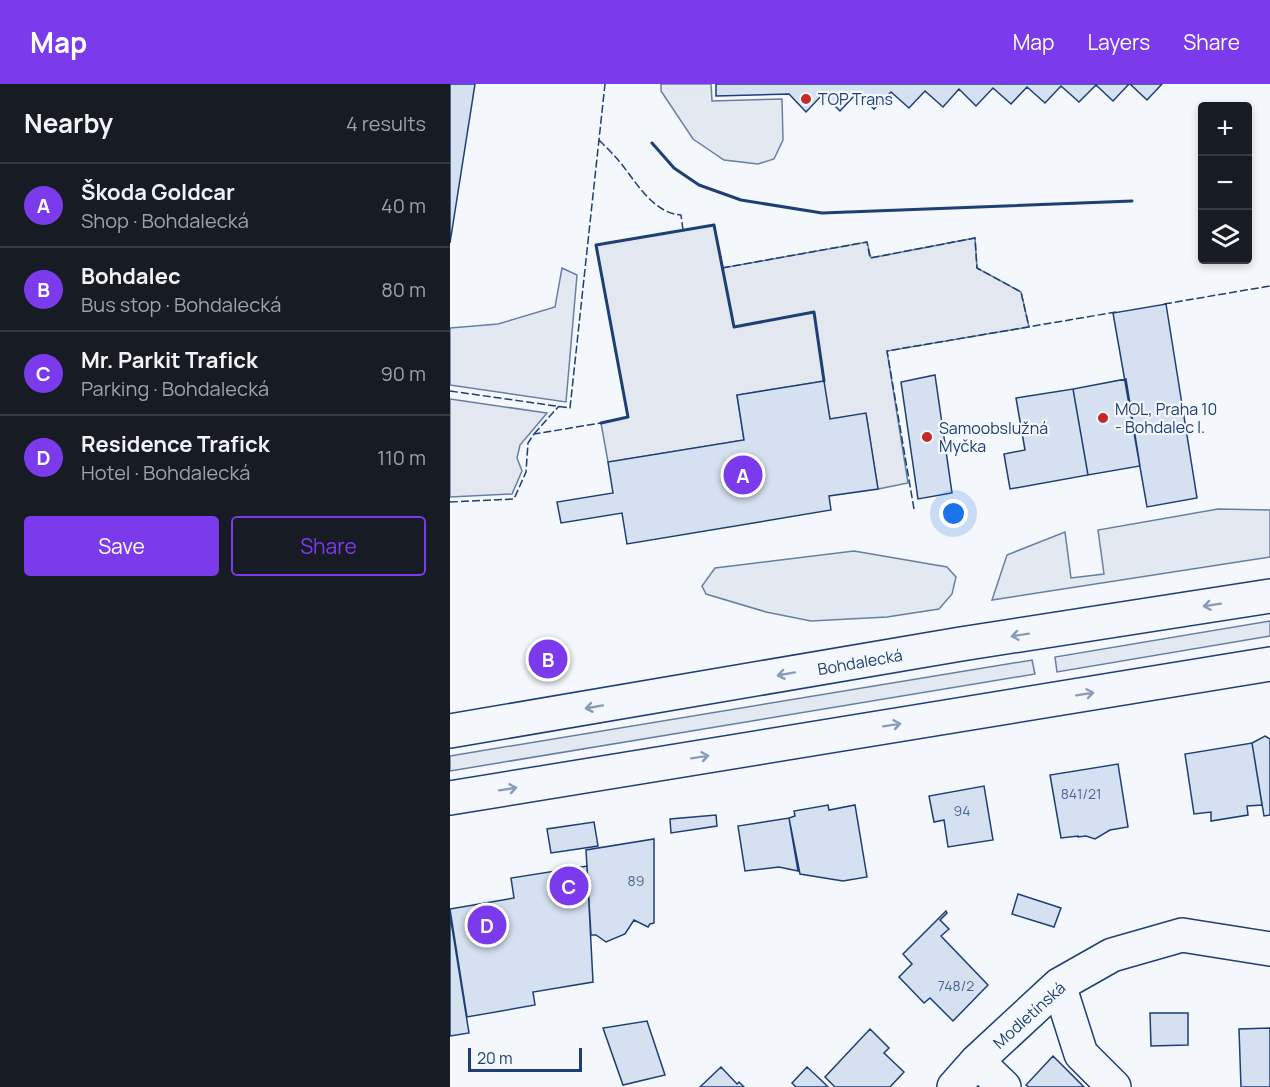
<!DOCTYPE html>
<html lang="en">
<head>
<meta charset="utf-8">
<style>
	body { margin:0; font-family:Manrope,sans-serif; background:#20242c; color:#f1f3f6 }
	.controls { position:absolute; right:18px; top:18px; display:grid; overflow:hidden; border-radius:6px; box-shadow:0 3px 9px #0003 }
	.controls button { width:54px; height:54px; display:grid; place-items:center; padding:0; border:0; border-bottom:2px solid #363941; background:#171b24; color:#f1f3f6; font:30px sans-serif }
	.scale { position:absolute; left:18px; bottom:15px; width:114px; box-sizing:border-box; padding-left:6px; border:3px solid #1d3f73; border-top:0; font-size:16px; line-height:21px; white-space:nowrap; color:#1d3f73; -webkit-text-stroke:4px #f4f7fb; paint-order:stroke }
	.you { position:absolute; left:504px; top:430px; width:21px; height:21px; margin:-15px; border:4px solid #fff; border-radius:50%; background:#1a73e8; box-shadow:0 0 0 9px #1a73e833 }
	.badge { display:grid; place-items:center; width:39px; height:39px; border-radius:50%; background:#7c3aed; color:#fff; font-size:20px; font-weight:700 }
	.pin { position:absolute; translate:-50% -50%; border:3px solid #fff; box-shadow:0 2px 6px #0006 }
	.list { margin:0; padding:0; list-style:none }
	h2 { display:flex; justify-content:space-between; align-items:center; height:78px; margin:0; padding:0 24px; font-size:26px }
	h2 small { font-size:20px; font-weight:400; color:#9ea1a6 }
	.list li { display:grid; grid-template-columns:39px 1fr auto; gap:18px; align-items:center; box-sizing:border-box; height:84px; padding:0 24px; border-top:2px solid #363941 }
	.list b { display:block; font-size:22px; white-space:nowrap }
	.list p { margin:0; font-size:20px; white-space:nowrap; color:#9ea1a6 }
	.list em { font-size:20px; font-style:normal; color:#9ea1a6 }
	.actions { display:flex; gap:12px; padding:18px 24px }
	.actions a { flex:1; padding:14px 0; border:2px solid #7c3aed; border-radius:6px; text-align:center; font-size:21px; color:#7c3aed }
	.actions .main { background:#7c3aed; color:#fff }
	.icon { flex:none; width:33px; height:33px; fill:none; stroke:currentColor; stroke-width:2; stroke-linecap:round; stroke-linejoin:round }
	.map { position:relative; flex:none; width:820px; height:1003px; overflow:hidden }
	header { display:flex; align-items:center; gap:36px; box-sizing:border-box; height:84px; padding:0 30px; background:#7c3aed; color:#fff }
	header strong { font-size:28px }
	nav { display:flex; gap:33px; margin-inline-start:auto; font-size:21px }
	main { display:flex }
	aside { flex:1; background:#171b24 }
	.map>svg:first-child { display:block }
	.green { fill:#e3e9f0; stroke:#687fa3; stroke-width:1.5 }
	.parking { fill:#e3e8f0; stroke:#687fa3; stroke-width:1.5 }
	.building { fill:#d5e0f0; stroke:#1d3f73; stroke-width:1.5 }
	.lines { fill:none; stroke-linecap:round; stroke-linejoin:round }
	.minor-casing { stroke:#1d3f73; stroke-width:36 }
	.secondary-casing { stroke:#1d3f73; stroke-width:36 }
	.minor { stroke:#f4f7fb; stroke-width:33 }
	.secondary { stroke:#f4f7fb; stroke-width:33 }
	.fence { stroke:#1d3f73; stroke-width:1.5; stroke-dasharray:8 3; stroke-linecap:butt }
	.wall { stroke:#1d3f73; stroke-width:3 }
	.oneway { stroke:#889bb7 }
	.poi-dot { fill:#c62828; stroke:#f4f7fb; stroke-width:2 }
	.labels { text-anchor:middle; dominant-baseline:central; stroke-width:4.5; stroke-linejoin:round; paint-order:stroke }
	.number-label { font-size:14px; fill:#4b6792 }
	.poi-label { font-size:16px; fill:#1d3f73; stroke:#f4f7fb; text-anchor:start }
	.street-label { font-size:16px; fill:#1d3f73; stroke:#f4f7fb }
</style>
</head>
<body>
<header>
<strong>Map</strong>
<nav><a>Map</a><a>Layers</a><a>Share</a></nav>
</header>
<main>
<aside>
<h2>Nearby<small>4 results</small></h2>
<ul class="list">
<li><span class="badge">A</span><div><b>Škoda Goldcar</b><p>Shop · Bohdalecká</p></div><em>40 m</em></li>
<li><span class="badge">B</span><div><b>Bohdalec</b><p>Bus stop · Bohdalecká</p></div><em>80 m</em></li>
<li><span class="badge">C</span><div><b>Mr. Parkit Trafick</b><p>Parking · Bohdalecká</p></div><em>90 m</em></li>
<li><span class="badge">D</span><div><b>Residence Trafick</b><p>Hotel · Bohdalecká</p></div><em>110 m</em></li>
</ul>
<div class="actions"><a class="main">Save</a><a>Share</a></div>
</aside>
<div class="map">
<svg width="820" height="1003" viewBox="0 0 820 1003">
	<rect width="100%" height="100%" fill="#f4f7fb"/>
	<path class="green" d="M 211,0 L 261,0 L 262,17 L 332,15 L 333,56 L 324,75 L 308,80 L 274,76 L 243,55 L 211,7 Z
		M 112,184 L 127,191 L 116,318 L 0,301 L 0,244 L 48,240 L 105,223 Z
		M 768,425 L 820,426 L 820,473 L 542,516 L 557,471 L 615,448 L 621,494 L 654,490 L 648,446 Z
		M 404,467 L 497,483 L 506,493 L 502,510 L 489,525 L 437,533 L 361,537 L 316,528 L 256,510 L 252,502 L 265,484 Z
		M 820,537 L 820,552 L 607,588 L 605,573 Z
		M 582,576 L 585,590 L 0,687 L 0,672 Z"/>
	<path class="parking" d="M 264,141 L 273,184 L 417,158 L 421,174 L 525,154 L 527,184 L 571,208 L 579,243 L 437,267 L 458,399 L 428,405 L 416,330 L 380,335 L 373,297 L 287,311 L 294,356 L 158,378 L 151,339 L 178,333 L 146,161 Z
		M 0,315 L 97,329 L 70,361 L 67,374 L 72,387 L 62,410 L 0,413 Z"/>
	<path class="building" d="M 0,0 L 25,0 L 0,159 Z
		M 266,0 L 679,0 L 663,17 L 646,1 L 629,18 L 611,2 L 595,19 L 577,3 L 561,20 L 543,4 L 526,22 L 509,5 L 493,23 L 475,7 L 459,24 L 441,8 L 424,25 L 407,9 L 390,27 L 373,10 L 356,28 L 339,10 L 266,12 Z
		M 680,0 L 712,0 L 697,16 Z
		M 716,220 L 747,414 L 697,423 L 663,229 Z
		M 485,291 L 502,409 L 468,415 L 451,298 Z
		M 676,295 L 690,382 L 638,391 L 623,305 Z
		M 374,297 L 380,335 L 416,329 L 428,405 L 379,412 L 381,426 L 177,460 L 172,429 L 111,439 L 107,418 L 163,409 L 158,378 L 294,356 L 287,311 Z
		M 623,305 L 638,391 L 560,405 L 554,370 L 575,366 L 566,314 Z
		M 815,652 L 820,655 L 820,731 L 814,732 L 802,659 Z
		M 802,659 L 812,721 L 797,722 L 798,731 L 761,737 L 761,728 L 744,730 L 735,670 Z
		M 668,680 L 678,743 L 660,746 L 645,755 L 636,752 L 628,753 L 628,752 L 611,754 L 600,691 Z
		M 534,702 L 543,756 L 498,763 L 494,736 L 484,738 L 479,712 Z
		M 378,721 L 379,726 L 405,721 L 417,793 L 393,797 L 350,790 L 339,734 L 345,732 L 344,727 Z
		M 266,731 L 267,742 L 221,749 L 220,735 Z
		M 339,734 L 348,787 L 329,783 L 295,787 L 288,742 Z
		M 144,738 L 148,762 L 101,769 L 97,745 Z
		M 204,755 L 204,839 L 200,840 L 198,843 L 184,836 L 175,850 L 156,858 L 146,851 L 141,851 L 136,766 Z
		M 137,782 L 143,898 L 83,908 L 85,921 L 17,933 L 0,825 L 64,814 L 61,794 Z
		M 568,810 L 611,824 L 604,843 L 562,830 Z
		M 496,827 L 497,829 L 490,836 L 499,845 L 491,852 L 538,901 L 503,937 L 480,914 L 474,919 L 449,893 L 462,880 L 453,870 Z
		M 0,831 L 19,949 L 0,952 Z
		M 700,929 L 738,929 L 738,961 L 701,962 Z
		M 197,937 L 215,991 L 173,1001 L 153,944 Z
		M 820,944 L 820,1003 L 791,1003 L 789,945 Z
		M 420,945 L 439,964 L 434,969 L 454,988 L 440,1003 L 385,1003 L 375,993 Z
		M 603,972 L 634,1003 L 579,1003 L 576,1001 Z
		M 271,983 L 287,1000 L 289,998 L 294,1003 L 250,1003 Z
		M 357,983 L 371,996 L 378,1003 L 346,1003 L 342,999 Z"/>
	<g class="lines">
		<defs>
			<path id="minor" d="M 609,901 L 631,970 L 664,1003
				M 527,977 L 554,1003
				M 504,1003 L 527,977 L 609,901 L 662,871 L 732,851 L 820,865"/>
			<path id="secondary" d="M 0,647 L 511,560 L 820,512
				M 0,714 L 820,580"/>
		</defs>
		<use href="#minor" class="minor-casing"/>
		<use href="#secondary" class="secondary-casing"/>
		<use href="#minor" class="minor"/>
		<use href="#secondary" class="secondary"/>
		<path class="fence" d="M 149,56 C 156,63 163,70 169,77 C 185,96 202,129 231,131 L 233,146
			M 272,184 L 417,158 L 420,174 L 525,154 L 527,184 L 571,208 L 579,243
			M 714,220 L 820,202
			M 0,307 L 120,324 L 155,0
			M 84,350 L 109,322
			M 0,418 L 64,415 L 76,388 L 78,359 L 84,350 L 151,339
			M 464,425 L 437,267 L 666,228"/>
		<path class="wall" d="M 202,59 L 224,84 L 249,101 L 291,116 L 372,129 L 682,117
			M 151,339 L 178,333 L 146,161 L 264,141 L 284,243 L 364,228 L 374,297"/>
	</g>
	<defs><path id="oneway-shaft" d="M-6 0H5M1.5-3L5.5 0L1.5 3" fill="none" stroke-width="1.6" stroke-linecap="round" stroke-linejoin="round" transform="scale(1.5)"/></defs>
	<g class="oneway">
		<use href="#oneway-shaft" transform="translate(762 521) rotate(171)"/>
		<use href="#oneway-shaft" transform="translate(570 551) rotate(171)"/>
		<use href="#oneway-shaft" transform="translate(336 590) rotate(170)"/>
		<use href="#oneway-shaft" transform="translate(635 610) rotate(-9)"/>
		<use href="#oneway-shaft" transform="translate(144 623) rotate(170)"/>
		<use href="#oneway-shaft" transform="translate(442 641) rotate(-9)"/>
		<use href="#oneway-shaft" transform="translate(250 673) rotate(-9)"/>
		<use href="#oneway-shaft" transform="translate(58 705) rotate(-9)"/>
	</g>
	<g class="poi-dot">
		<circle cx="356" cy="15" r="6"/>
		<circle cx="653" cy="334" r="6"/>
		<circle cx="477" cy="353" r="6"/>
	</g>
	<g class="labels">
		<g class="number-label">
			<text x="631" y="709">841/21</text>
			<text x="512" y="726">94</text>
			<text x="186" y="796">89</text>
			<text x="506" y="901">748/2</text>
		</g>
		<g class="poi-label">
			<text x="368" y="15">TOP Trans</text>
			<text x="665" y="325">MOL, Praha 10<tspan x="665" dy="18">- Bohdalec I.</tspan></text>
			<text x="489" y="344">Samoobslužná<tspan x="489" dy="18">Myčka</tspan></text>
		</g>
		<g class="street-label">
			<text transform="translate(410 578) rotate(-10)">Bohdalecká</text>
			<text transform="translate(579 931) rotate(-42)">Modletínská</text>
		</g>
	</g>
</svg>
<div class="controls">
<button>+</button>
<button>−</button>
<button><svg class="icon" aria-label="layers" viewBox="0 0 24 24"><path d="M12 4l9 5-9 5-9-5zM3 14l9 5 9-5"/></svg></button>
</div>
<div class="scale">20 m</div>
<div class="you"></div>
<div class="pin badge" style="left:293px;top:391px">A</div>
<div class="pin badge" style="left:98px;top:575px">B</div>
<div class="pin badge" style="left:119px;top:802px">C</div>
<div class="pin badge" style="left:37px;top:841px">D</div>
</div>
</main>
</body>
</html>
